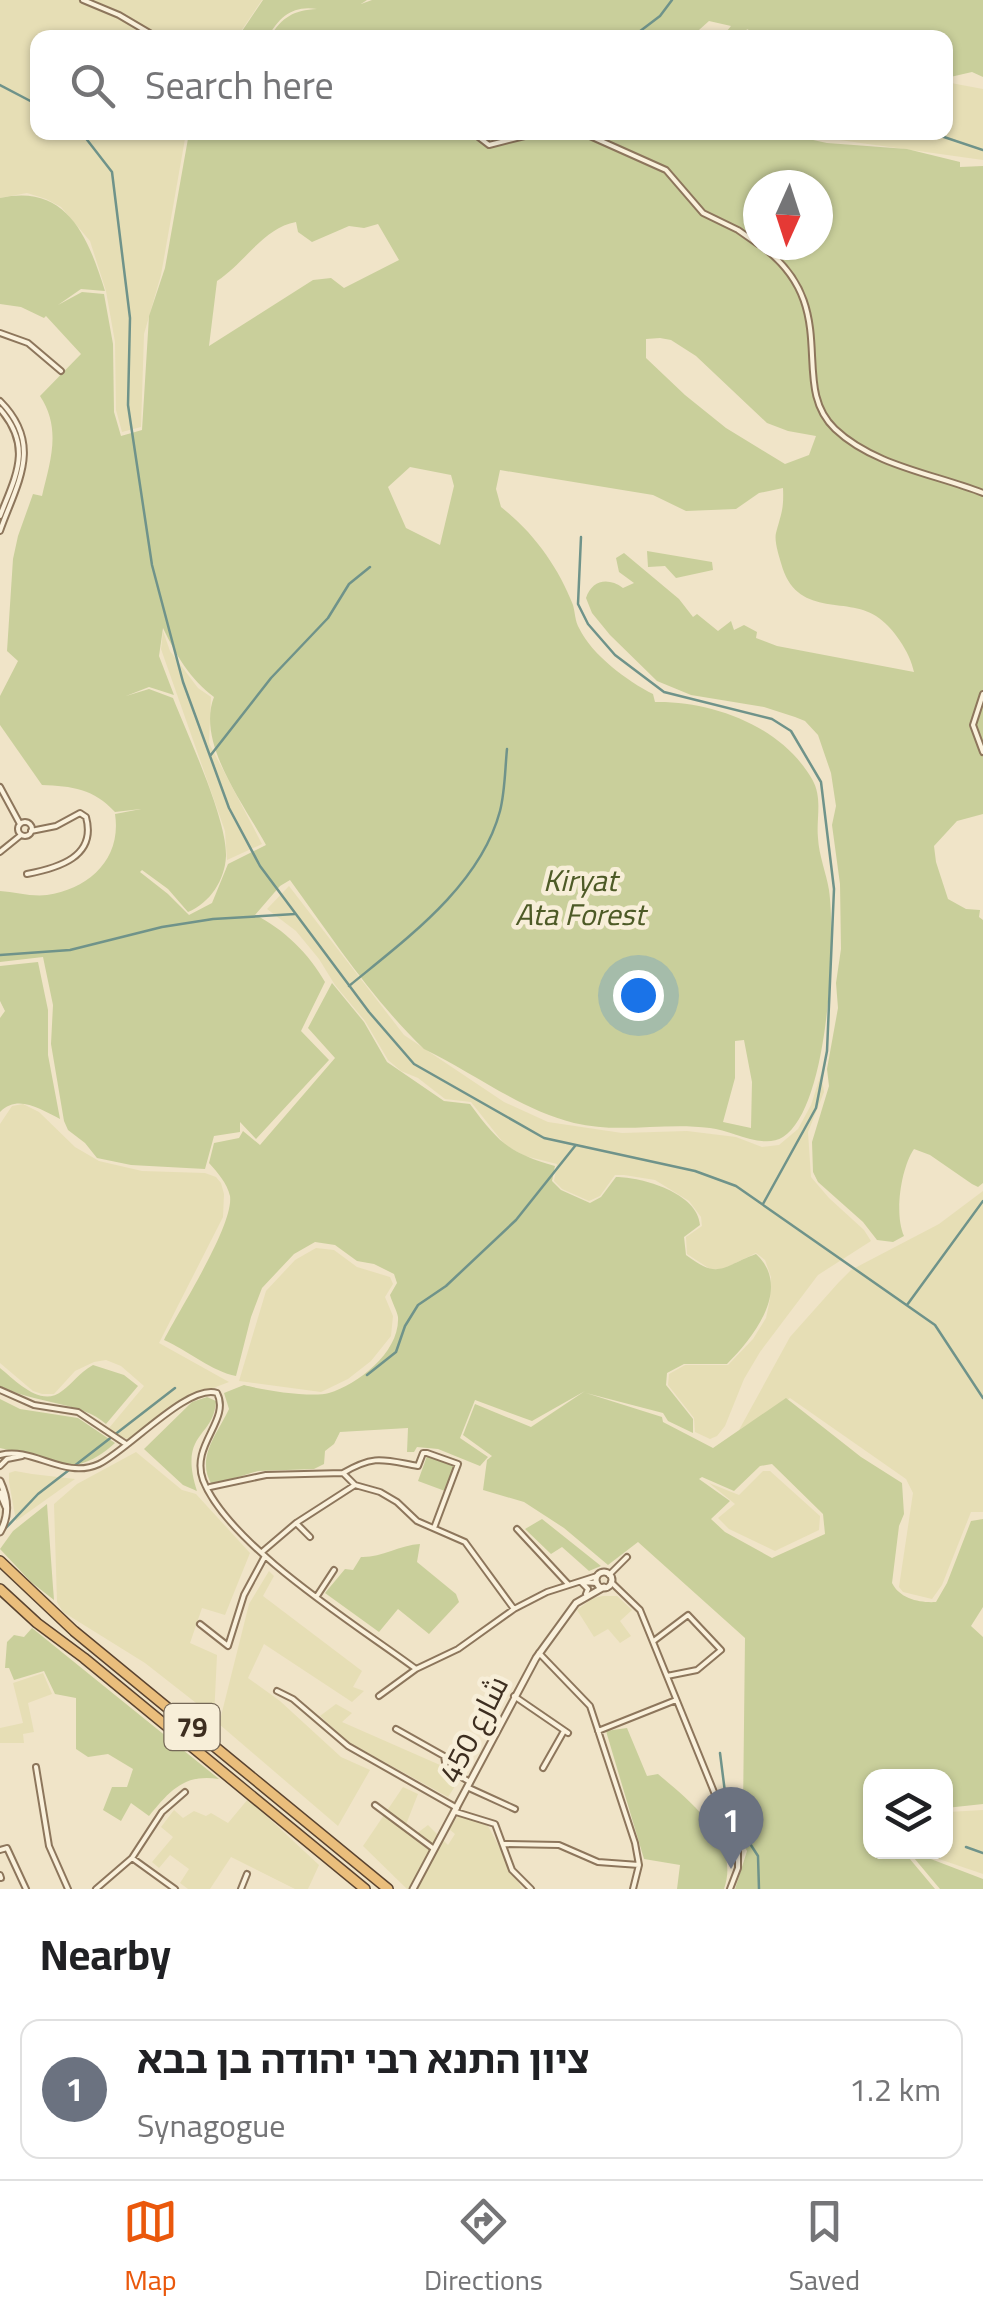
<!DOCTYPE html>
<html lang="en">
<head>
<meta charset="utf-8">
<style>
	body { margin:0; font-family:Georgia,Cairo,"Noto Sans Hebrew",serif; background:#f6f6f6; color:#202124 }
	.controls { position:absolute; right:30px; bottom:30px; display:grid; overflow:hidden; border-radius:20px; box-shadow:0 2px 8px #0004 }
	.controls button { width:90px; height:90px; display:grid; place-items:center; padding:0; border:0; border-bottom:2px solid #e0e0e0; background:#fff; color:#202124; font:50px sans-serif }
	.compass { position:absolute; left:743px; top:170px; width:90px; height:90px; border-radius:50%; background:#fff; box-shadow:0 2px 8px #0004; rotate:183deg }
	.you { position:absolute; left:638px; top:995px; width:35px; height:35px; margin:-25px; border:8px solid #fff; border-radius:50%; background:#1a73e8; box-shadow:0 0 0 15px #1a73e833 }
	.badge { display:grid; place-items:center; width:65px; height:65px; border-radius:50%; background:#ea580c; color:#fff; font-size:32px; font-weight:700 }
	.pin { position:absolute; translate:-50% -82px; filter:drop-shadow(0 2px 5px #0008) }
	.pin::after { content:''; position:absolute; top:52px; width:35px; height:30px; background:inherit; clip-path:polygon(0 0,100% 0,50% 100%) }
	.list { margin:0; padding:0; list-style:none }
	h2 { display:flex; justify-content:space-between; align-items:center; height:130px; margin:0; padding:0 40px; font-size:42px }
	h2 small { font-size:32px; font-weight:400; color:#757577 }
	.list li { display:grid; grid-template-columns:65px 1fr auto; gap:30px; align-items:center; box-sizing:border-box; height:140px; margin:0 20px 20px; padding:0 20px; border:2px solid #e0e0e0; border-radius:20px }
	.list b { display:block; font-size:38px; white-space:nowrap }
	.list p { margin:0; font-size:32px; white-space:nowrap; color:#757577 }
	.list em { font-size:32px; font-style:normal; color:#757577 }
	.icon { flex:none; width:55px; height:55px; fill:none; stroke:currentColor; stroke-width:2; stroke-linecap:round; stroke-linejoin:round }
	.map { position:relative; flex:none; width:983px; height:1889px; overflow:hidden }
	.search { position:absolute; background:#fff; box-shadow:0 2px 8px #0004; left:30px; right:30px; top:30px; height:110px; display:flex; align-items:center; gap:25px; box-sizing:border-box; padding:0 35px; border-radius:20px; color:#757577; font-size:38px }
	.sheet { height:290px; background:#fff }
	nav { display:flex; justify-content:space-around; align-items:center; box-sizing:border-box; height:140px; border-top:2px solid #e0e0e0; background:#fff; font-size:28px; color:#757577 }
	nav a { display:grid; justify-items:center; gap:5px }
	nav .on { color:#ea580c }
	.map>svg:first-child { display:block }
	.farmland { fill:#e6deb5 }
	.green { fill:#c9cf9b; fill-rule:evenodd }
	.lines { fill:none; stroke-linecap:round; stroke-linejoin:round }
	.stream { stroke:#6f938a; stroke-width:2.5 }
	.minor-casing { stroke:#8d765c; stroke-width:8 }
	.tertiary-casing { stroke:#8d765c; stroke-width:9 }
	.trunk-casing { stroke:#5b4430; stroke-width:12 }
	.minor { stroke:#faf1dc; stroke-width:4 }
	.tertiary { stroke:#faf1dc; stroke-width:5 }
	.trunk { stroke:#eabe7c; stroke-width:9 }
	.labels { text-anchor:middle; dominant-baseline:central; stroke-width:9; stroke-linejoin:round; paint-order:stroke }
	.shield { fill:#f7eed8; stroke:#756857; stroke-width:2.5 }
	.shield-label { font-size:28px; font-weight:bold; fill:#3d2e20 }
	.park-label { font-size:30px; font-style:italic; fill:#4d5a26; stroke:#f7eed8 }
	.street-label { font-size:30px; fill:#3d2e20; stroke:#f7eed8 }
</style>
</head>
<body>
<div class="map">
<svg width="983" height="1889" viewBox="0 0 983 1889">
	<rect width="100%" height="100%" fill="#f0e4c8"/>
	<path class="farmland" d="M 0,0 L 262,0 L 237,37 L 38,38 L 38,132 L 186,133 L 161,275 L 144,334 L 141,427 L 122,432 L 116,410 L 115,342 L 106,291 L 90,241 L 61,207 L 46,199 L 27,193 L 0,198 Z
		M 951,83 L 983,89 L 983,160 L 789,133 L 946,132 L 946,85 Z
		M 163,631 L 170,651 L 198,688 L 211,697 L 209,743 L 262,844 L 227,860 L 225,831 L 161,649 Z
		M 289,886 L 404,1035 L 504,1102 L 548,1122 L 622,1133 L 687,1131 L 736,1137 L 762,1147 L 779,1145 L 798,1129 L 811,1105 L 821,1074 L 824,1092 L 808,1132 L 811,1177 L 829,1198 L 864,1230 L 871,1241 L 818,1275 L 760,1352 L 744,1379 L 725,1426 L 717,1436 L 710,1439 L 695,1432 L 694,1418 L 668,1385 L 669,1374 L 685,1365 L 728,1365 L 753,1339 L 766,1318 L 770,1299 L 771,1277 L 765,1260 L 756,1253 L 723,1269 L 710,1269 L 687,1254 L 686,1237 L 702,1226 L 701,1217 L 689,1201 L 655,1180 L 624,1175 L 615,1175 L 600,1196 L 589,1201 L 562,1189 L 554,1181 L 557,1164 L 525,1156 L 505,1145 L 471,1102 L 445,1099 L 418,1078 L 401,1071 L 388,1060 L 365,1021 L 335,985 L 319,959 L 296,931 L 267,909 Z
		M 23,1104 L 39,1112 L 75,1147 L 99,1161 L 142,1171 L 205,1173 L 216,1177 L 221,1183 L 224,1194 L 223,1217 L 159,1343 L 229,1382 L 195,1395 L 133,1440 L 116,1436 L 109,1428 L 144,1386 L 121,1366 L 106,1360 L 94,1362 L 75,1371 L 54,1394 L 42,1394 L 33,1391 L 0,1363 L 0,1124 L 12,1106 Z
		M 983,1191 L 983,1512 L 971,1512 L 942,1585 L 932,1599 L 903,1592 L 899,1587 L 913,1493 L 906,1479 L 790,1398 L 739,1430 L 790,1337 L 839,1282 L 851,1270 L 939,1224 Z
		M 316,1248 L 334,1250 L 357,1267 L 390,1277 L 393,1284 L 385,1297 L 393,1316 L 391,1336 L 371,1361 L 348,1379 L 321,1392 L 239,1381 L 266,1291 L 295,1260 Z
		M 136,1452 L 182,1490 L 196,1494 L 250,1553 L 225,1615 L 202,1608 L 190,1643 L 217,1655 L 214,1717 L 145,1663 L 63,1612 L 57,1602 L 54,1504 L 77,1484 Z
		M 15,1471 L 32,1474 L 75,1479 L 16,1521 L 9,1482 L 9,1473 Z
		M 763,1471 L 770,1471 L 820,1516 L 819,1530 L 775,1551 L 729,1529 L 718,1518 L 735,1504 L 709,1483 L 739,1495 Z
		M 269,1571 L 274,1576 L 263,1596 L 362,1671 L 353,1687 L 364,1691 L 352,1702 L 264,1644 L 248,1678 L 280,1701 L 341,1757 L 370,1770 L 338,1826 L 219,1724 L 249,1604 Z
		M 603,1596 L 617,1596 L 632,1610 L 620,1621 L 631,1636 L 620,1643 L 608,1629 L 594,1637 L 577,1610 L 593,1598 Z
		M 43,1673 L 52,1694 L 28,1703 L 34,1732 L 23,1734 L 24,1743 L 0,1743 L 0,1728 L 23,1723 L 13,1683 Z
		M 336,1704 L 352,1713 L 342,1722 L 440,1765 L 446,1776 L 457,1783 L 448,1797 L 348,1742 L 320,1716 Z
		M 403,1787 L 418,1794 L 405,1827 L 416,1834 L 428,1825 L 448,1845 L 455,1834 L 449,1829 L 459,1814 L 488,1826 L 522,1889 L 407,1889 L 363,1846 Z
		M 248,1799 L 319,1865 L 308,1889 L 295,1889 L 231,1857 L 210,1889 L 188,1889 L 180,1883 L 189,1869 L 170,1855 L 159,1868 L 152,1862 L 173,1837 L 161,1827 L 174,1810 L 183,1818 L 194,1811 L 206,1816 L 211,1813 L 228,1823 Z
		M 983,1810 L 983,1874 L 933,1857 L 935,1852 L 946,1852 L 948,1812 Z"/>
	<path class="green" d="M 263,0 L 367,0 L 361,4 L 372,0 L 983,0 L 983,77 L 972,72 L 946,78 L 946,38 L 763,38 L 747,29 L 743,37 L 722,37 L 731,26 L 709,21 L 690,38 L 270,37 C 282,17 294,10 317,9 C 293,5 279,17 268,37 L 238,37 Z
		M 747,132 L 790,135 L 827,143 L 907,149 L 960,162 L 960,167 L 983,166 L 983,814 L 957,821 L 934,846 L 936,862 L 948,899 L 966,909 L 980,910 L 979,917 L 983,920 L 983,1183 L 978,1187 L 972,1184 L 930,1155 L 914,1149 C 901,1168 894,1214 904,1236 L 893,1242 L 877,1240 L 863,1222 L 818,1182 L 813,1172 L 812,1142 L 829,1086 L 827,1069 L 838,1008 L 836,983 L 841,949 L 840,884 L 832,825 L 836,806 L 831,773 L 818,735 L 805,721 L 795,717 L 764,707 L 691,695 L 657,681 L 610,635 L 592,613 L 586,598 C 592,580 608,577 623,588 L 634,583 L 619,572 L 616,558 L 624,553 L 679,599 L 693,617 L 697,614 L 718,631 L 731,621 L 734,630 L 744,625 L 757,632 L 756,638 L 777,646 L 914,672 C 910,652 893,627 876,616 C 846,596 796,619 781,563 C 779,556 774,541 776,533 C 781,514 784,510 783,488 L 759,493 L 736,509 L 686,511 L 653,495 L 500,470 L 496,489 L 501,507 C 533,532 558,566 573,605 C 575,612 575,621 579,628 C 592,655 627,681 653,694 L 655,702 C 713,701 781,726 812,779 C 823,798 816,818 818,838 C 819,856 826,872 829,890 C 836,940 829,1108 783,1137 C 763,1150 731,1130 710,1128 C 664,1122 619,1134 574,1123 C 519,1109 474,1073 424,1049 C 372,999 333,939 290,880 L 280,886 L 255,915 C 283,928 310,955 325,982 L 301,1031 L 329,1060 L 256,1139 L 240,1122 L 240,1132 L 214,1136 L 205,1169 L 131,1165 L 97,1158 L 85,1143 L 68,1130 L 64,1121 L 51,1044 L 53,1005 L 43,957 L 0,962 L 0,891 C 15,892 32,897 47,895 C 89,889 122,859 115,814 L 141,809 L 115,812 C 94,789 72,786 42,785 L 0,725 L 0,696 L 18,661 L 7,651 L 13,559 L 18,536 L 33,494 L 42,496 C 50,462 62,429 40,396 L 81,354 L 46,316 L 44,318 L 21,307 L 0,304 L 0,198 C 67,183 88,237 105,291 L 81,289 L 58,305 L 82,292 L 104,294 L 113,344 L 114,412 L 121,436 L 142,430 L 149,316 L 165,268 L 189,133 ZM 758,185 L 818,185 L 818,245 L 758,245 ZM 296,222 L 298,232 L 312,242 L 349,226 L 364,228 L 378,224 L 399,260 L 344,288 L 331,278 L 313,280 L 209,346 L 217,281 C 245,263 263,228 296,222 ZM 660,338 L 671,340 L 696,356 L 767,423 L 788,431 L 816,436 L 809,455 L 785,464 L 726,428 L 685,395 L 646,358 L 646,339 ZM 410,467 L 451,475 L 454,486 L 440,545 L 406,528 L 388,487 ZM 163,628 C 176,655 190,679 214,697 C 196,743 244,804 266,845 L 228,864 L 212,903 L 189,915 L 168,894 L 140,872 L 142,870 L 168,889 L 188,912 C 210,903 225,880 226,856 C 227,819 188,736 173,698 L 149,689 L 126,696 L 149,687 L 174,695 L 159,656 ZM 744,1040 L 752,1082 L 751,1128 L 723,1122 L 735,1078 L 735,1041 Z
		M 647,551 L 712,562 L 713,570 L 676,578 L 665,566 L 648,567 Z
		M 38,962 L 48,1010 L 48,1055 L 60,1119 C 40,1109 18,1094 0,1112 L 0,1018 L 5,1011 L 0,1001 L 0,966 Z
		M 332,983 L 364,1022 L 387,1062 L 444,1101 L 470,1104 C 498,1142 509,1153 555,1166 L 552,1181 L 561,1190 L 590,1203 L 601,1197 L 616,1177 C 642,1177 698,1193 700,1225 L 684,1237 L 686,1255 C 719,1280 721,1267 756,1254 C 793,1288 753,1338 727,1364 L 684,1364 L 667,1373 L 666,1385 L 693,1419 L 693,1433 L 668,1421 L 663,1413 L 586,1393 L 662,1417 L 663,1422 L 713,1448 L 786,1398 L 861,1457 L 902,1483 L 904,1514 L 899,1526 L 892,1583 C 900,1599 920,1603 936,1602 L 947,1583 L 971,1521 L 983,1519 L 983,1607 L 971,1626 L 983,1637 L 983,1804 L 946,1808 L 946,1776 L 870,1776 L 870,1852 L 904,1852 L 935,1889 L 735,1889 L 747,1851 L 728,1815 L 743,1811 L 745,1638 L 638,1542 L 608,1565 L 564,1528 L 524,1502 L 483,1490 L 487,1460 L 492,1456 L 463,1435 L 475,1404 L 531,1427 L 585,1391 L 532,1421 L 475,1400 L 460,1438 L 488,1457 L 480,1466 L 438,1449 L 417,1447 L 414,1452 L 407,1452 L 408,1428 L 340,1432 L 334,1444 L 325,1451 L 324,1464 L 314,1469 L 258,1471 L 212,1485 C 195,1458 218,1433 229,1409 L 224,1393 L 244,1385 C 262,1390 312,1398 329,1393 C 358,1384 400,1352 398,1317 C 397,1311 392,1302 390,1295 L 397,1283 L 394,1274 L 374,1264 L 357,1261 L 335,1245 L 315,1242 L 294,1254 L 262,1288 L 251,1317 L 236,1376 C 213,1372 187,1350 164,1340 C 179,1310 234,1225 230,1196 C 227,1183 218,1173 209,1163 L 214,1143 L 239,1138 L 243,1131 L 260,1145 L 335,1058 L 308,1028 ZM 772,1464 L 823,1514 L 825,1534 L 772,1558 L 725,1532 L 711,1519 L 730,1501 L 699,1479 L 702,1477 L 734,1491 L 760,1466 Z
		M 93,1365 L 124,1375 L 138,1386 L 106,1424 C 83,1402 32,1403 0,1386 L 0,1368 C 16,1381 41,1408 62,1391 C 74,1382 78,1374 93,1365 Z
		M 207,1397 L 216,1401 C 214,1439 178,1431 197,1491 L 183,1485 L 144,1449 L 192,1402 Z
		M 0,1399 L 20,1409 L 78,1418 L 115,1443 C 71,1483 49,1459 0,1448 Z
		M 427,1456 L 454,1466 L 445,1491 L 418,1481 Z
		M 47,1504 L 53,1587 L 54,1600 L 31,1582 L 0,1549 L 13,1531 Z
		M 542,1519 L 601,1566 L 589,1571 L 562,1547 L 551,1554 L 525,1529 Z
		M 420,1544 L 417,1562 L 456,1594 L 459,1602 L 429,1634 L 398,1609 L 379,1632 L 325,1593 L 345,1569 L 353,1570 L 361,1557 C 380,1558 400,1545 420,1544 Z
		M 32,1628 L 219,1779 C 184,1773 169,1792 149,1816 L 131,1803 L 121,1821 L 103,1810 L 112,1787 L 127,1787 L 133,1769 L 108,1754 L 88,1757 L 76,1749 L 76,1698 L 55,1694 L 44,1671 L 14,1680 L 9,1668 L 5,1668 L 7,1642 L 14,1635 L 24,1637 Z
		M 627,1728 L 647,1776 L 658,1774 C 690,1801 741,1841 724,1889 L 677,1889 L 680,1865 L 644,1859 L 606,1731 Z
		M 909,1852 L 924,1852 L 923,1856 L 983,1879 L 983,1889 L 940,1889 Z"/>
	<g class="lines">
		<path class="stream" d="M 631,38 L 660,16 L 672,0
			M 0,85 L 38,105
			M 81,132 L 112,172 L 130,318 L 128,405 L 152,565 L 183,682 L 229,808 L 260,866 L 369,1012 L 414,1064 L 544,1138 L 695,1171 L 736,1186 L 935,1325 L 983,1398
			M 929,132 L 983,150
			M 581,537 L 578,604 L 588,624 L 615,655 L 664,692 L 772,719 L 791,731 L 821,782 L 834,889 L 827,1051 L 816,1108 L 763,1204
			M 210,756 L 271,678 L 328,618 L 349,584 L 370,567
			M 0,955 L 70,950 L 162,927 L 213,919 L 295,914
			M 349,986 C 406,939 480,886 500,811 C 505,792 505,769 507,749
			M 907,1305 L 983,1201
			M 367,1375 L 396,1352 L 405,1326 L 418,1305 L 446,1286 L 516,1220 L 575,1146
			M 3,1531 L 38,1494 L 175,1388
			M 720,1753 L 727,1808 L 758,1856 L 759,1889
			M 966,1847 L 983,1853"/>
		<defs>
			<path id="minor" d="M 83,0 L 119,15 L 158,38
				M 472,132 L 489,145 L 541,132
				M 581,132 L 666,170 L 703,213 L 738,230 L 758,244
				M 760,245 C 845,306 787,384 835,429 C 874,466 935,474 983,493
				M 0,333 L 28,343 L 61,371
				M 0,401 C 44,445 17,483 0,531
				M 0,409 C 33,447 16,475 0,516
				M 983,694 L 973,725 L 983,752
				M 0,787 L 20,824
				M18 829a7 7 0 1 1 14 0a7 7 0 1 1-14 0Z
				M 0,852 L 21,835
				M 27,874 C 58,868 97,857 86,817 L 80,813 L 56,826 L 31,831
				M 0,1390 L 34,1405 L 78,1412 L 126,1444
				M 0,1455 C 33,1446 64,1480 99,1464 C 128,1450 189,1383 217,1393 C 231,1420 190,1445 203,1480 C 229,1546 358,1626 416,1669 L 458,1649 L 514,1609 L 547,1592 L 597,1576
				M 0,1466 L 7,1459 L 22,1456
				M 343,1473 C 375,1454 384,1460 418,1466 L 423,1453 L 427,1453 L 458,1464 L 434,1528
				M 210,1487 L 266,1475 L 343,1473 L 355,1485 L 380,1492 L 397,1502 L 417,1521 L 465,1542 L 514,1609
				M 296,1523 L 355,1485
				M 517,1529 L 568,1584
				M 262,1552 L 296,1523 L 310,1537
				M 609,1575 L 627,1557
				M 581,1582 L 597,1583
				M 581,1582 L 588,1589 L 586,1594
				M 611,1582 L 640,1610 L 738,1851 L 738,1868 L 730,1889
				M 317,1596 L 334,1570
				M 200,1624 L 228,1646 L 244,1595 L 265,1556
				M 655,1640 L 688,1615 L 721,1650 L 697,1670 L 667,1676
				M 539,1653 L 590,1706 L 635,1843 L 639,1865 L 633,1889
				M 277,1691 L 293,1699 L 348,1746 L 457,1808
				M 379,1696 L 416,1669
				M 514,1696 L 568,1733
				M 396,1729 L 444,1756 L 446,1768 L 470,1782
				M 598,1731 L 676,1700
				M 36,1767 L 49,1846 L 68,1889
				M 543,1768 L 564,1731
				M 469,1788 L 515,1809
				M 375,1805 L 434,1849
				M 456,1812 L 495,1824 L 512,1870 L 531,1889
				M 503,1844 L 559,1845 L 598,1862 L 639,1865
				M 0,1850 L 7,1848 L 26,1889
				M 132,1858 L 175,1889
				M 0,1875 L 1,1878
				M 96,1889 L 132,1858 L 162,1812 L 185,1792
				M 241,1889 L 247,1874"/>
			<path id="tertiary" d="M 0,1481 C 8,1498 10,1515 0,1532
				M 0,1493 L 6,1507
				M596 1580a8 8 0 1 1 16 0a8 8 0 1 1-16 0Z
				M 413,1889 L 536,1658 L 576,1603 L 604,1587"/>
			<path id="trunk" d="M 0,1561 L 74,1631 L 388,1889
				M 0,1589 L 37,1623 L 84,1658 L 365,1889"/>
		</defs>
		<use href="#minor" class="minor-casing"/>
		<use href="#tertiary" class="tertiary-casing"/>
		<use href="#trunk" class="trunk-casing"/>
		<use href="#minor" class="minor"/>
		<use href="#tertiary" class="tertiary"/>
		<use href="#trunk" class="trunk"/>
	</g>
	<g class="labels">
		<rect class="shield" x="164.5" y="1704" width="55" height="46" rx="8"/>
		<g class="shield-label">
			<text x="192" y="1727">79</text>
		</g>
		<g class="park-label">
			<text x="580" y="880">Kiryat<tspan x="580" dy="34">Ata Forest</tspan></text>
		</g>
		<g class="street-label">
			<text transform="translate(473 1729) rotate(-63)">شارع 450</text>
		</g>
	</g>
</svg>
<div class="controls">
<button><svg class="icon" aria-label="layers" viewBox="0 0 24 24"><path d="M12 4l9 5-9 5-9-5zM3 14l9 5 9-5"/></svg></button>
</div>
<svg class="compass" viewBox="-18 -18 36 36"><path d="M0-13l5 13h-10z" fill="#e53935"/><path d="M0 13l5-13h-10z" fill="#757577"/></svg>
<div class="you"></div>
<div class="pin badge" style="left:731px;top:1869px;background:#6b7280">1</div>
<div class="search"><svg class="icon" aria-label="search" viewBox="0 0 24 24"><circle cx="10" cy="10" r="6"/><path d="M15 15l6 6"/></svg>Search here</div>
</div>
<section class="sheet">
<h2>Nearby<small></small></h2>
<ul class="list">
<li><span class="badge" style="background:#6b7280">1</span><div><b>ציון התנא רבי יהודה בן בבא</b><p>Synagogue</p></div><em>1.2 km</em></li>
</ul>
</section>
<nav>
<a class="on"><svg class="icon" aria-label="map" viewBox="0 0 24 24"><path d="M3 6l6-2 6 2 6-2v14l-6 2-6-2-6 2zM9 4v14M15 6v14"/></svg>Map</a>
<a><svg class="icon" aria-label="directions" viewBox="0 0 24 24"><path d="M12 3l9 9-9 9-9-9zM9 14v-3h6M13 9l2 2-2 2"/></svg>Directions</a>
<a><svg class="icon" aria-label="saved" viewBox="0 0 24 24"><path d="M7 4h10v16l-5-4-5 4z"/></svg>Saved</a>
</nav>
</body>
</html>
